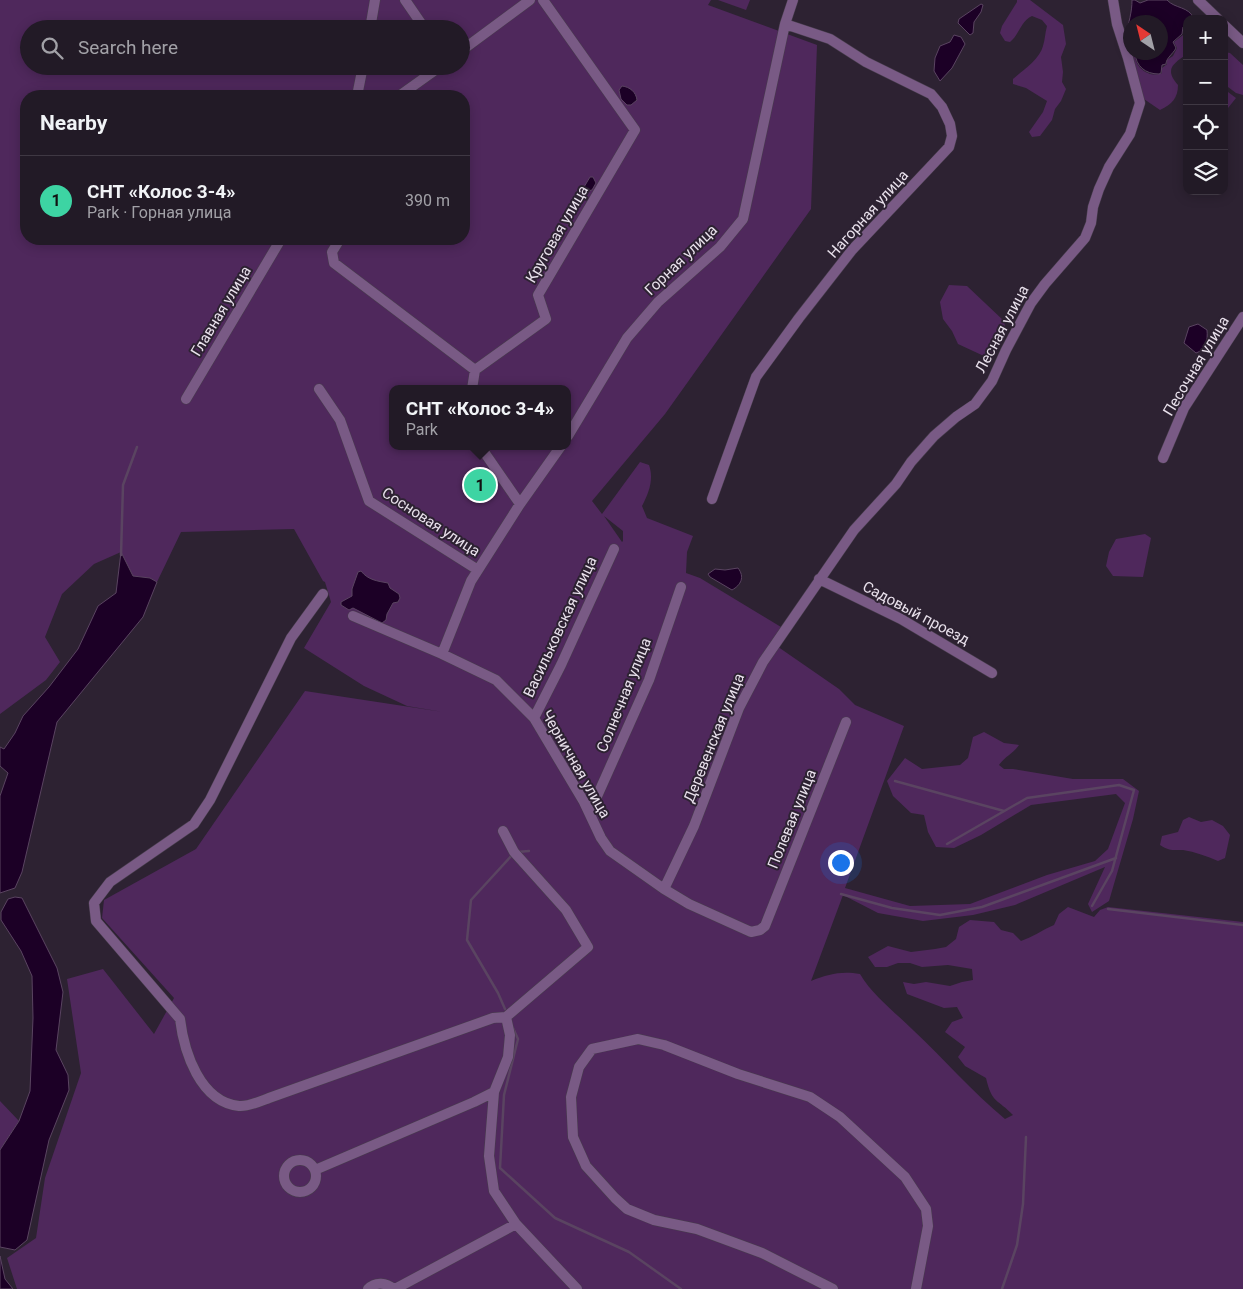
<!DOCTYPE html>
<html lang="en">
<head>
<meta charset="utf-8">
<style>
	body { margin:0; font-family:Roboto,sans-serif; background:#2a232e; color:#f1f3f6 }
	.controls { position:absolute; right:15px; top:15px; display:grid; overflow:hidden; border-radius:10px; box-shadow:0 2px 12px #0003 }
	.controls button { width:45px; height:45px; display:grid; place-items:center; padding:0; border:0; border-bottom:1px solid #3f3843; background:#221a26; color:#f1f3f6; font:25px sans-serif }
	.compass { position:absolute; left:1123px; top:15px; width:45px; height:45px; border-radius:50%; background:#221a26; box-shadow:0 2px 12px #0003; rotate:325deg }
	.you { position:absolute; left:840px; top:862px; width:18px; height:18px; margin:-12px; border:4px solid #fff; border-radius:50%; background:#1a73e8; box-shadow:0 0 0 8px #1a73e833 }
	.badge { display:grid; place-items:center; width:32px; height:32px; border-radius:50%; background:#3dd4a3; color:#111; font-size:16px; font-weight:700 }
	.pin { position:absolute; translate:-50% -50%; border:2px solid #fff; box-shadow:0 1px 5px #0006 }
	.popup { position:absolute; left:389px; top:385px; width:182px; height:65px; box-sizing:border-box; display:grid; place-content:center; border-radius:10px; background:#221a26; filter:drop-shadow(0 1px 4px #0005); font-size:16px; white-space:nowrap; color:#a2a1a7 }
	.popup b { font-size:19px; color:#f1f3f6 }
	.popup::after { content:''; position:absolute; left:50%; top:100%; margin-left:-10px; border:10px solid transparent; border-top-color:#221a26 }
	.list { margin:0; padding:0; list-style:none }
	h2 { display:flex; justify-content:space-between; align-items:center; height:65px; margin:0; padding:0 20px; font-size:21px }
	h2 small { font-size:16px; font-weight:400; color:#a2a1a7 }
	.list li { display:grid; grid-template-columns:32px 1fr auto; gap:15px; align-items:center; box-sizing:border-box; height:90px; padding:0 20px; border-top:1px solid #3f3843 }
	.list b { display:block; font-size:19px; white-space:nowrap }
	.list p { margin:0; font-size:16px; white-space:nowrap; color:#a2a1a7 }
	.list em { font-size:16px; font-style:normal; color:#a2a1a7 }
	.icon { flex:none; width:28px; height:28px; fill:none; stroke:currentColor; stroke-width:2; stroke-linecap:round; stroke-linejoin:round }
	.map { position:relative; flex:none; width:1243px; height:1289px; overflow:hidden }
	.search { position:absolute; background:#221a26; box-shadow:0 2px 12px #0003; left:20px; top:20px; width:450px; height:55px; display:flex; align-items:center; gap:12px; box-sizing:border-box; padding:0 18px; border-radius:28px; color:#a2a1a7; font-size:19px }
	.panel { position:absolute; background:#221a26; box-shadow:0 2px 12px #0003; left:20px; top:90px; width:450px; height:155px; border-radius:20px }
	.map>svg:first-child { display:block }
	.green { fill:#4f285c; fill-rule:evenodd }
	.water { fill:#1c0026; stroke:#5a4461 }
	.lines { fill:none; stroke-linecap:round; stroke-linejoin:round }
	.stream { stroke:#5a4461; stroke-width:2.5 }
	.minor-casing { stroke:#473d4c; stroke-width:11 }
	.minor { stroke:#795a85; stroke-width:10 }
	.labels { text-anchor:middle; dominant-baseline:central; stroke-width:4; stroke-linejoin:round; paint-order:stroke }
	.street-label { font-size:15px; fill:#e9e1ec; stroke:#2d2232 }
</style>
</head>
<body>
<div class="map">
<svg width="1243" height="1289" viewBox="0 0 1243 1289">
	<rect width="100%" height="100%" fill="#2d2232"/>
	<path class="green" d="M 0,0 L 711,0 L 708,5 L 817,45 L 811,209 L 665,414 L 592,501 L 602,514 L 640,462 L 649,465 C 654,479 649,493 642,506 L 647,518 L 693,536 L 687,552 L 686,573 L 700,578 L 781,627 L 771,642 L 839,689 L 855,705 L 904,726 L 845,888 L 910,906 L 970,904 L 1047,875 L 1095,861 L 1108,849 L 1125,803 L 1116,794 L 1031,805 L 981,835 L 954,848 L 936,847 L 928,832 L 924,815 L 911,813 L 893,796 L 887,781 L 905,758 L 922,769 L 960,765 L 968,758 L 973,737 L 984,732 L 1004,743 L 1019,745 C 1013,754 1005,756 999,765 L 1004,769 L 1013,769 L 1073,779 L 1123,779 L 1139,791 L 1133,819 L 1109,901 L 1092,912 L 1088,904 L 1105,867 L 1015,905 L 973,915 L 923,921 L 878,913 L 843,895 L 811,981 C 829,974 841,971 860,974 C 873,996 895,1012 913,1030 C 944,1059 972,1092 1005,1119 L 1013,1115 C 998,1099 992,1104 986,1078 L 965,1066 L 958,1057 L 965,1047 L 945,1032 L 952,1022 L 963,1018 L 957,1007 L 944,1008 L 907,994 L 903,982 L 914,984 L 926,982 L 950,986 L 962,982 L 973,980 L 972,969 L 948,965 L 922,967 L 910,963 L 898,963 L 887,967 L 875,967 L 868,957 L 888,946 L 911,952 L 935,949 L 946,947 L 956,939 L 959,927 L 970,920 L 994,922 L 1001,930 L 1013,933 L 1021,941 C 1033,937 1042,930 1054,925 L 1059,914 L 1068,907 L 1094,917 L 1100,910 L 1108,907 L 1243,922 L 1243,1289 L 17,1289 L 7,1258 L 36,1238 L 45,1178 L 81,1073 L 67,979 L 103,969 L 154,1034 L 174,998 L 102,918 L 104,900 L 196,849 L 305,691 L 443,712 L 407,706 L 364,686 L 304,648 L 331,602 L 325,582 L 323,581 L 294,529 L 181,532 L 157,582 L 150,578 L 133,576 L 121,552 L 94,564 L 62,594 L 45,637 L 60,662 L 46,680 L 0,714 ZM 29,29 L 461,29 L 461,66 L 29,66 ZM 26,96 L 464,96 L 464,239 L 26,239 ZM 392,389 L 568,389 L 568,446 L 392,446 ZM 604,516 L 623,531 L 623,541 L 622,542 Z
		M 718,0 L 750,0 L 746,10 Z
		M 1017,0 L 1030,0 L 1063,25 L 1066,44 L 1061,57 L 1063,72 L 1062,82 L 1066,89 L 1061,101 L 1055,109 L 1052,120 L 1040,136 L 1032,137 L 1029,132 L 1043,112 L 1047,101 L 1026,88 L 1013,84 L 1013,79 C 1022,71 1040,59 1043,46 C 1045,40 1045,33 1047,26 L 1042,20 L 1032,16 C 1021,21 1019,35 1010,42 L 1005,41 L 1000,33 L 1002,26 L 1017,2 Z
		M 1187,26 L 1187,54 C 1173,64 1164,69 1178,85 C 1178,98 1172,104 1160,110 L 1141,97 L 1127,44 L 1130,52 L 1135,54 C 1134,67 1150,79 1162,73 L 1162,68 L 1167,64 L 1167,60 L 1173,56 L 1177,48 L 1174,42 L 1183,35 L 1184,27 Z
		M 1224,52 L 1230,53 L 1243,65 L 1243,95 L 1236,93 L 1224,84 Z
		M 1224,89 L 1236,98 L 1224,113 Z
		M 949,285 L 967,286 L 1004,321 L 1006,332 L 999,346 L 991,356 L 986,357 L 958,344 L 952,331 L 943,319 L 940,302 Z
		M 1145,534 L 1151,538 L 1143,577 L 1113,576 L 1106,566 L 1109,552 L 1116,539 Z
		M 1189,817 L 1201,822 L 1212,820 L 1223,826 L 1230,835 L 1225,858 L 1218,861 C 1207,856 1195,852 1183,850 C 1173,850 1169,851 1160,845 L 1162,836 L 1178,832 L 1183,820 Z
		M 0,1101 L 19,1121 L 0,1150 Z"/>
	<path class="water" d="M 1132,0 L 1135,0 L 1140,3 L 1148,0 L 1167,0 C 1175,9 1189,6 1194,19 L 1187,19 L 1187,23 L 1183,27 L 1182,34 L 1173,42 L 1176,48 C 1173,54 1166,58 1166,64 L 1162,65 L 1161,73 L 1159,74 C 1145,74 1136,66 1135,53 L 1160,52 L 1160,22 L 1130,22 L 1130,48 L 1125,34 C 1129,23 1132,12 1132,0 Z
		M 981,4 L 983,5 L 981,12 L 974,22 L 973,33 L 970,35 L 958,23 L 959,19 Z
		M 954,35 L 961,37 L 965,44 L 952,68 L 940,81 L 934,71 L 935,58 L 940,46 L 950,42 Z
		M 622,86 C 630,87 636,92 637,100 L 631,105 L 627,105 L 621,99 L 619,90 Z
		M 590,177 L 593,177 L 596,183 L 592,190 L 588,191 L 584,187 Z
		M 1198,324 L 1207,330 C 1208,340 1206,350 1196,353 L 1184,343 L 1189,327 Z
		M 121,552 L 133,576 L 150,578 L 157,582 L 143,617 L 57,722 L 22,872 L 15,888 L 0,893 L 0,796 L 8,773 L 0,766 L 0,747 L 4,749 L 15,733 L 23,716 L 49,687 L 78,649 L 98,606 L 116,593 Z
		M 738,568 C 745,577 741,585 732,590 L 710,577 L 708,574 L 715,569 L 725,570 Z
		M 361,571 C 368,580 377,581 388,583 L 390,588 L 399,594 L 400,598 L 398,602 L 393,603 L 387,614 L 386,620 L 382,623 L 353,608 L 349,610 L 341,605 L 341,602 L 352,596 L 352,589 L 358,572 Z
		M 15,897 L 22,898 L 57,968 L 63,992 L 56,1050 L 68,1075 L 69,1090 L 49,1140 L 27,1240 L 15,1250 L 0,1247 L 0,1150 L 19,1121 L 30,1091 L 33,1018 L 32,976 L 21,951 L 1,920 L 1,912 L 8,899 Z
		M 0,1256 L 5,1279 L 13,1289 L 0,1289 Z"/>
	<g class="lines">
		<path class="stream" d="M 121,555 L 123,485 L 137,447
			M 895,781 L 1004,811
			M 947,844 L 1027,798 L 1119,785 L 1134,790 L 1112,871 L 1092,906
			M 517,852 L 529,851
			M 841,894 L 892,908 L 940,915 L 982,907 L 1116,858
			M 1108,909 L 1243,925
			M 505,1009 L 498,993 L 467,940 L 471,900 L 513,854
			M 513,1028 L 518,1039 L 504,1095 L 500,1168 L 555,1218 L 629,1252 L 681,1289
			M 1002,1289 L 1017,1245 L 1023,1204 L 1026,1137"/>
		<defs>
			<path id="minor" d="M 405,0 L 425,29
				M 1198,0 L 1218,19
				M 1224,25 L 1243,43
				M 370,29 L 375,0
				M 461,51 L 530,0
				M 357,96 L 363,66
				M 399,96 L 441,66
				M 340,239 L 332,252 L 334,263 L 475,370 L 546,319 L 538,295 L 635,130 L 543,0
				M 319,389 L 340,420 L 369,501 L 478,570
				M 472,389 L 475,370
				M 186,399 L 281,239
				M 568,436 L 627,338 L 658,302 L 720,247 L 743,219 L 785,24 L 793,0
				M 480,446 L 520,504 L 561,446
				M 1163,458 L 1184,408 L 1243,317
				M 712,499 L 756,377 L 799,318 L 852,250 L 949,147 L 952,136 L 950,124 L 942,107 L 931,94 L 866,62 L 830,39 L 785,24
				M 819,579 L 901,619 L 992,673
				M 323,594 L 291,638 L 210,800 L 194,824 L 110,882 L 94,903 L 96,921 L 180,1019 C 184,1052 200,1102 239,1106 C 248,1107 261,1101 269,1098 L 493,1018 L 506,1017
				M 353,616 L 442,654 L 496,680 L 534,718 L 584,802 L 601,838 L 610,851 L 664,889 L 689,904 L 751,932 L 760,930 L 765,926 L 846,722
				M 442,654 L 471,581 L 520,504
				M 534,718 L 561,665 L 614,549
				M 590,812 L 649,680 L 681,587
				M 503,831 L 514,852 L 566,910 L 588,947 L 506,1017 L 510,1035 L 508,1057 L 494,1092 L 489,1156 L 494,1191 L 516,1224 L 577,1289
				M 664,889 L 694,826 L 739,708 L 763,662 L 854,530 L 896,484 L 911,462 L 934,436 L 956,417 L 975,404 L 992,381 L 1006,350 L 1031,303 L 1045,284 L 1085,238 L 1091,223 L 1093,207 L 1099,189 L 1109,167 L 1130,134 L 1140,103 L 1128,58 L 1117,24 L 1113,0
				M284 1176a16 16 0 1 1 32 0a16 16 0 1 1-32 0Z
				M 315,1170 L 474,1102 L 494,1092
				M 368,1289 C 376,1281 386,1283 394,1289
				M 395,1289 L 516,1224
				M 833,1289 L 762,1253 L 697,1229 L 654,1220 L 627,1209 L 615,1198 L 586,1166 L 573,1137 L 571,1097 L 579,1067 L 592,1049 L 638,1039 L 664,1045 L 738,1074 L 810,1097 L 840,1117 L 905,1177 L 926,1209 L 928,1226 L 916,1289"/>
		</defs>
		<use href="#minor" class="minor-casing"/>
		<use href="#minor" class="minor"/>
	</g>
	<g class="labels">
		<g class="street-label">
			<text transform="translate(868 214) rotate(-48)">Нагорная улица</text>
			<text transform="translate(557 234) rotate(-60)">Круговая улица</text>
			<text transform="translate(681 260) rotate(-44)">Горная улица</text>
			<text transform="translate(221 311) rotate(-59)">Главная улица</text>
			<text transform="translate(1002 329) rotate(-62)">Лесная улица</text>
			<text transform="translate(1196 366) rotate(-59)">Песочная улица</text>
			<text transform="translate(431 522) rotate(33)">Сосновая улица</text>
			<text transform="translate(916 613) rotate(28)">Садовый проезд</text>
			<text transform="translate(560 627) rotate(-65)">Васильковская улица</text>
			<text transform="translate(624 695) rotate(-68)">Солнечная улица</text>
			<text transform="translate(714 738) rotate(-68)">Деревенская улица</text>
			<text transform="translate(576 764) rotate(60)">Черничная улица</text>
			<text transform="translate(792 819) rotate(-68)">Полевая улица</text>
		</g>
	</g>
</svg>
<div class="controls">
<button>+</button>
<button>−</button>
<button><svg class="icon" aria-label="locate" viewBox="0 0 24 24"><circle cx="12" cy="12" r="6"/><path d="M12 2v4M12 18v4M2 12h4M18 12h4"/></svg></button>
<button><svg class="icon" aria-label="layers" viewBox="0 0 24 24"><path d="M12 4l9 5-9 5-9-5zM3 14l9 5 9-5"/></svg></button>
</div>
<svg class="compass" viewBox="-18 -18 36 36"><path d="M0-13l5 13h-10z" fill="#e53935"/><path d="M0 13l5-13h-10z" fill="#a2a1a7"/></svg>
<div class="you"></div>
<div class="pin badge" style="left:480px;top:485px">1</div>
<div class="popup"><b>СНТ «Колос 3-4»</b>Park</div>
<div class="search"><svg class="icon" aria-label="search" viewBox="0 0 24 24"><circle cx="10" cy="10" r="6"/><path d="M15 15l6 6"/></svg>Search here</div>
<section class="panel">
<h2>Nearby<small></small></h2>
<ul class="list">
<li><span class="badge">1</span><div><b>СНТ «Колос 3-4»</b><p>Park · Горная улица</p></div><em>390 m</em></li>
</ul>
</section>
</div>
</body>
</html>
